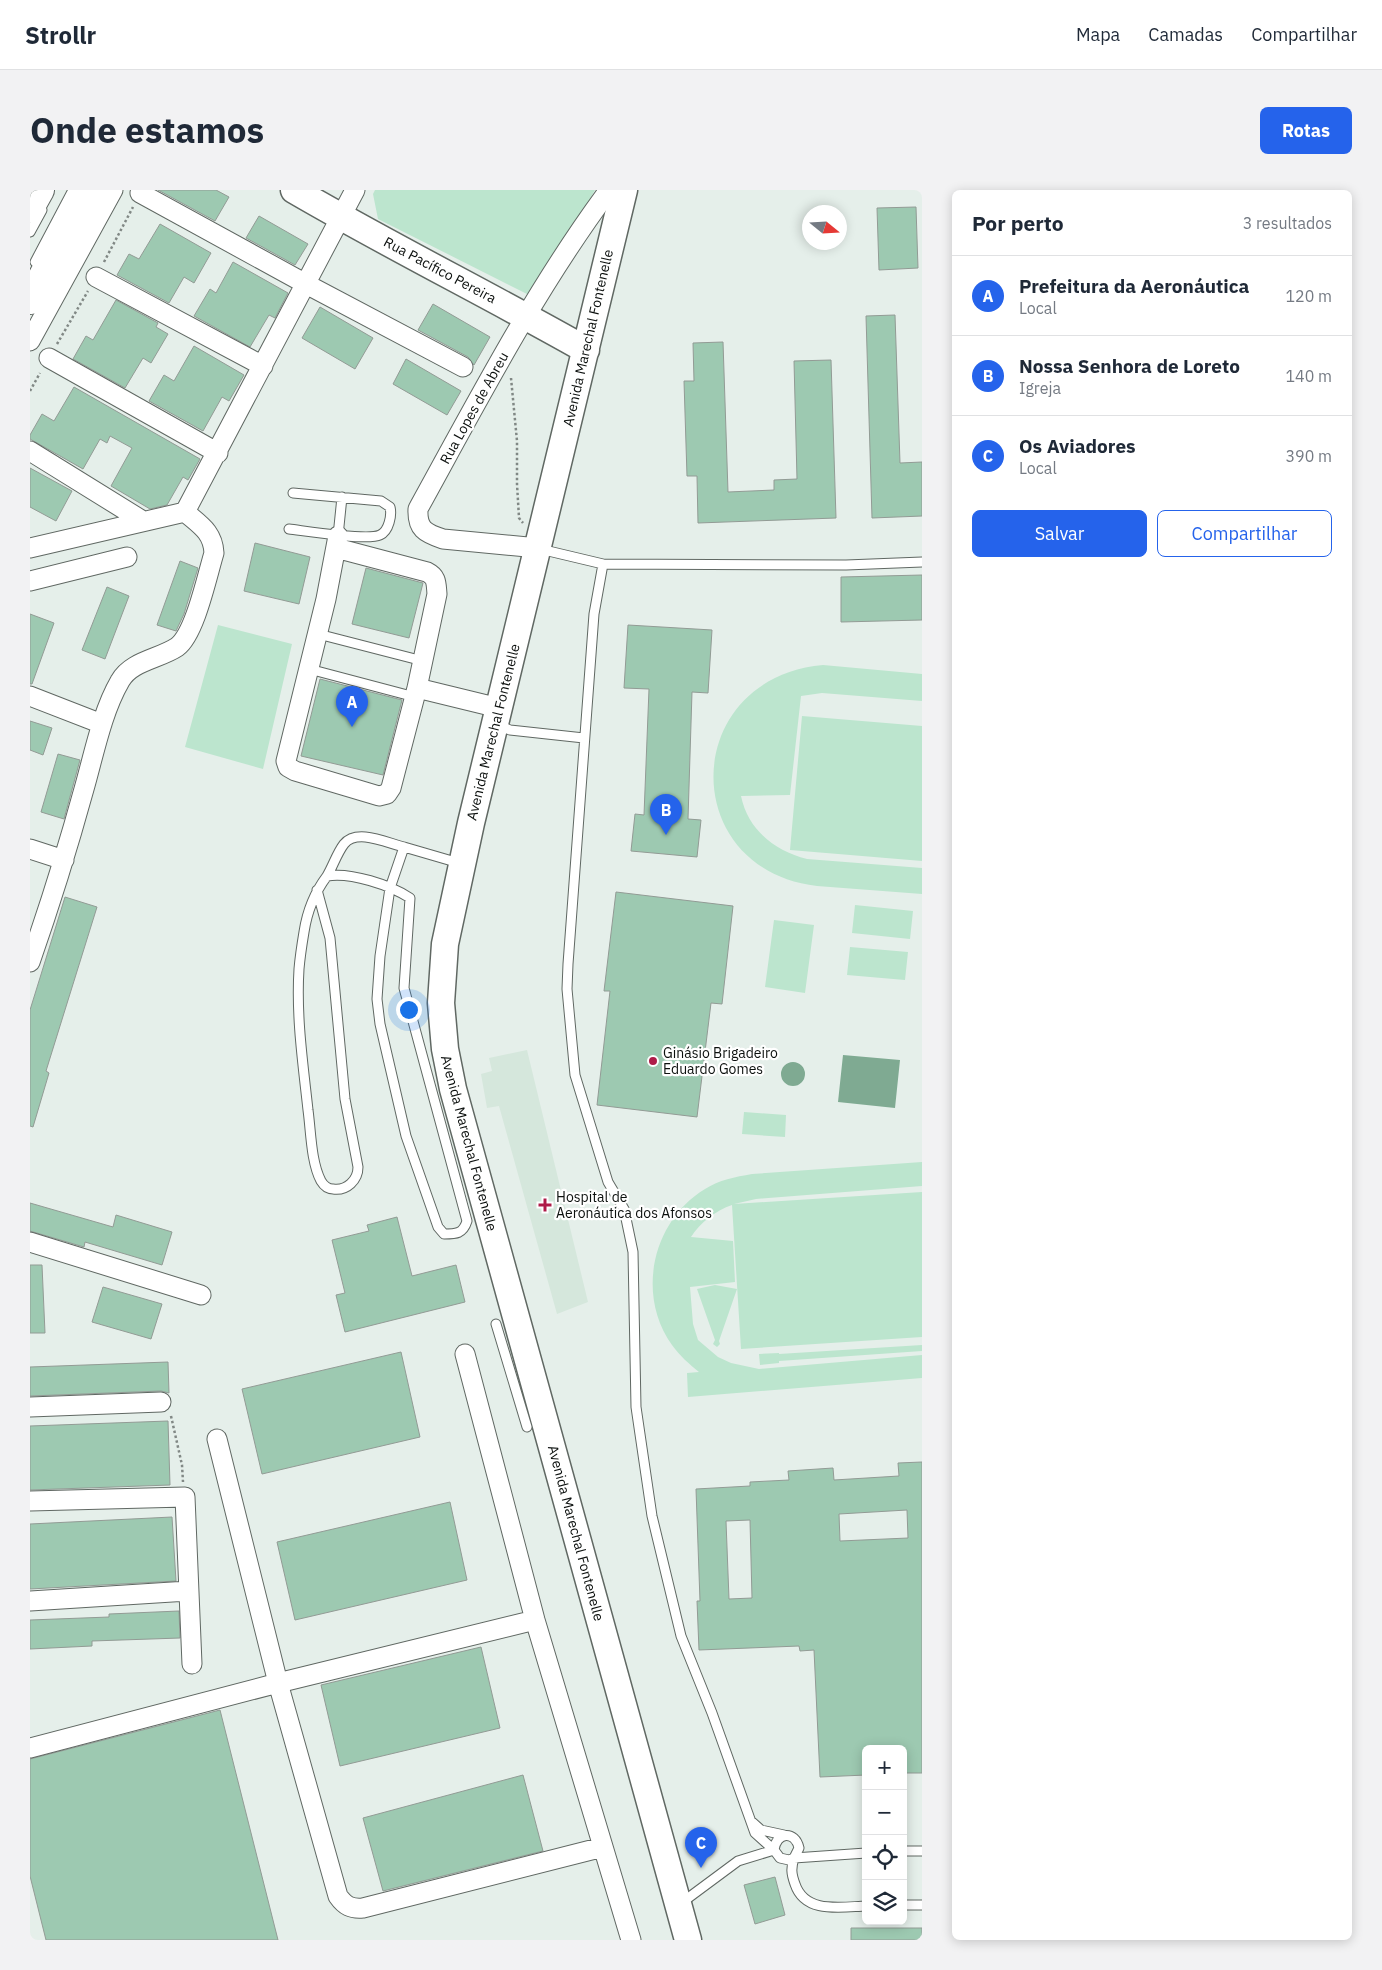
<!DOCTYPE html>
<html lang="pt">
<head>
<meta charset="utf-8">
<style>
	body { margin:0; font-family:"IBM Plex Sans",sans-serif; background:#f2f2f3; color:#1f2937 }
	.controls { position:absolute; right:15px; bottom:15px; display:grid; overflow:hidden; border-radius:8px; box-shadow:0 2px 12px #0003 }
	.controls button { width:45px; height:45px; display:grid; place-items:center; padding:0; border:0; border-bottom:1px solid #e0e1e3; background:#fff; color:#1f2937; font:25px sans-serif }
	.compass { position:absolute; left:772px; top:15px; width:45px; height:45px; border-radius:50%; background:#fff; box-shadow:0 2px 12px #0003; rotate:108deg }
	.you { position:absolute; left:378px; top:819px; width:18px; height:18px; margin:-12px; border:4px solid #fff; border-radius:50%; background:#1a73e8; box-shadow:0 0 0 8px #1a73e833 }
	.badge { display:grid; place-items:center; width:32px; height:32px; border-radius:50%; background:#2563eb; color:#fff; font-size:16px; font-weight:700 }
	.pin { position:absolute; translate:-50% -41px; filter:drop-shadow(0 1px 2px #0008) }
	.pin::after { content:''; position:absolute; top:26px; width:18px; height:15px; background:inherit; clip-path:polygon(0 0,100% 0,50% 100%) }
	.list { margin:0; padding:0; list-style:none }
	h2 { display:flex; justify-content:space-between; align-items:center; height:65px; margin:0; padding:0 20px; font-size:21px }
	h2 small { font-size:16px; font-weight:400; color:#747a83 }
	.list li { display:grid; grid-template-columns:32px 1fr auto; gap:15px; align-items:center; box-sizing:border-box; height:80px; padding:0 20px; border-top:1px solid #e0e1e3 }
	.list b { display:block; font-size:19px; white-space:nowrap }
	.list p { margin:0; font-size:16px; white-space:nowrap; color:#747a83 }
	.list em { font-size:16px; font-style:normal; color:#747a83 }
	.actions { display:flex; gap:10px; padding:15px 20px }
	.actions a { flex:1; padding:11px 0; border:1px solid #2563eb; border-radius:8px; text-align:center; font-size:18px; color:#2563eb }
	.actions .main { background:#2563eb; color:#fff }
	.icon { flex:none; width:28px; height:28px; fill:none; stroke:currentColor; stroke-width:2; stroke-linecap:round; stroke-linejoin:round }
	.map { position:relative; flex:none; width:892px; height:1750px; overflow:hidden; border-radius:8px }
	header { display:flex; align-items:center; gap:30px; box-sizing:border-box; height:70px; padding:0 25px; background:#fff; border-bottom:1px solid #e0e1e3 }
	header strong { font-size:24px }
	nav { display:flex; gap:28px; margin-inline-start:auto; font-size:18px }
	.intro { display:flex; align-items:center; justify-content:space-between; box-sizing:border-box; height:120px; padding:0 30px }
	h1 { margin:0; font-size:35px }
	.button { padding:12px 22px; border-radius:8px; background:#2563eb; color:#fff; font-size:18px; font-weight:700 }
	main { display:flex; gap:30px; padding:0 30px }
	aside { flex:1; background:#fff; border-radius:8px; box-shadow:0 2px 12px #0003 }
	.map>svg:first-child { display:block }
	.built { fill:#d5e7dc }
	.green { fill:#bce5ce }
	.water { fill:#7faa92 }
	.building { fill:#9dc9b1; stroke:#929b95; fill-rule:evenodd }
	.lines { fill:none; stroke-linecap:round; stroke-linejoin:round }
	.service-casing { stroke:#606863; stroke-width:11 }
	.minor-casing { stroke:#606863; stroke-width:21 }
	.secondary-casing { stroke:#606863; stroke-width:29 }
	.primary-casing { stroke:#606863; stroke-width:30 }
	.path { stroke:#818885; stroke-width:2.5; stroke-dasharray:2.5 2.5; stroke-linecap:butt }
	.service { stroke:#fff; stroke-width:9 }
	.minor { stroke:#fff; stroke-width:19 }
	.secondary { stroke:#fff; stroke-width:26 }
	.primary { stroke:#fff; stroke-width:28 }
	.poi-dot { fill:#ae1b48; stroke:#fff; stroke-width:2 }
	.labels { text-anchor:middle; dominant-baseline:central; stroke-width:4.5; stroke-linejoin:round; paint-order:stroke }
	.street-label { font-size:14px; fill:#0c100e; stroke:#fff }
	.poi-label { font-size:14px; fill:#0c100e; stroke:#fff; text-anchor:start }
</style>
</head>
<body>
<header>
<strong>Strollr</strong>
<nav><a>Mapa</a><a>Camadas</a><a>Compartilhar</a></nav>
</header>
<div class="intro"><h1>Onde estamos</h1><a class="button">Rotas</a></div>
<main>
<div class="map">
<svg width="892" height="1750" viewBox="0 0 892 1750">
	<rect width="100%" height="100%" fill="#e5efea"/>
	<path class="built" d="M 497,860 L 558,1112 L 527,1124 L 469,916 L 457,918 L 451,884 L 462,881 L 459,868 Z"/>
	<path class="green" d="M 345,0 L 565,0 L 505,108 L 348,29 L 343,4 Z
		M 188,435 L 262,454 L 233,579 L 155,557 Z
		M 793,475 L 892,484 L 892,511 L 792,503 L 771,506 L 760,605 L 711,606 C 718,640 745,661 777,669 L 892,678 L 892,704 L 787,696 C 646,679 650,488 793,475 Z
		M 772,526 L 892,536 L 892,671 L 760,660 Z
		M 825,715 L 883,721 L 880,749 L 822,743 Z
		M 744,730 L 784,735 L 775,803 L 735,797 Z
		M 820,757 L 878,762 L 875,790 L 817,785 Z
		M 714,922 L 756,925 L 755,947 L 712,944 Z
		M 892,972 L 892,996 L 726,1009 L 704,1014 L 892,1002 L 892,1147 L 711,1159 L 702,1015 C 686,1020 670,1033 661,1047 L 703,1051 L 705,1092 L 660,1097 L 663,1134 L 668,1150 L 688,1167 L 701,1173 L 729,1179 L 892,1165 L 892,1188 L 658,1207 L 657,1183 L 669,1182 C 659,1174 650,1166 642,1155 C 606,1105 622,1031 675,999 C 689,990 705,987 722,984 Z
		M 685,1095 L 707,1099 L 689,1151 L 690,1154 L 687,1157 L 683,1154 L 685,1150 L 667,1099 Z
		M 892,1155 L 892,1161 L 749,1171 L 749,1173 L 730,1175 L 729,1164 L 749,1163 L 749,1164 Z"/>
	<path class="water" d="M 813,865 L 870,870 L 865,918 L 808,912 Z
		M751 884a12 12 0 1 1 24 0a12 12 0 1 1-24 0Z"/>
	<path class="building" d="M 128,0 L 186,0 L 199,7 L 185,31 Z
		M 886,17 L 888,78 L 849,80 L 847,18 Z
		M 229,26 L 278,54 L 265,75 L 216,48 Z
		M 130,34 L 181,63 L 164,93 L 154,87 L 139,113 L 87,85 L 99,64 L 109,69 Z
		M 203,72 L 258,103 L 245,128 L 239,125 L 220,157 L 164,126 L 180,99 L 186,103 Z
		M 86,110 L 128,133 L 126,137 L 138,144 L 121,173 L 113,168 L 95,198 L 43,169 L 56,146 L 63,150 Z
		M 403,114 L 460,147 L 444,175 L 438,167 L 388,140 Z
		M 290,117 L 343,148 L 325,179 L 272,148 Z
		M 865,125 L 870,273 L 892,272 L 892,326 L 842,328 L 836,126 Z
		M 693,152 L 698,302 L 744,300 L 744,290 L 767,289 L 764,171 L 801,170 L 806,328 L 668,333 L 667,286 L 657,286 L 654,191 L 664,191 L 663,153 Z
		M 164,156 L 214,185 L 199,211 L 192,207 L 173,241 L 119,211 L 134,185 L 144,191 Z
		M 376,169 L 431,201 L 417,225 L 363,194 Z
		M 44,197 L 170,269 L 158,290 L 153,287 L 137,315 L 120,319 L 81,296 L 102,258 L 80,246 L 77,253 L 70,249 L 53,279 L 0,249 L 0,245 L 12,224 L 24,231 Z
		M 0,278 L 42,301 L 26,331 L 0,317 Z
		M 225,353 L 280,367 L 269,414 L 214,401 Z
		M 150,371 L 168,378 L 154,424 L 146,441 L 127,435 Z
		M 336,378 L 393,393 L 379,448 L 322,434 Z
		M 892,385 L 892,430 L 811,432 L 811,387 Z
		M 77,397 L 99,406 L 75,469 L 52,460 Z
		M 0,424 L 24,433 L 2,494 L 0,494 Z
		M 598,435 L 682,440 L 678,503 L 662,502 L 658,629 L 671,630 L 667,667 L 601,661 L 605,624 L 614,625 L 619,499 L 594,498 Z
		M 290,489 L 372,510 L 353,585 L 271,566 Z
		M 0,531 L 22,538 L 13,565 L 0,560 Z
		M 28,564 L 50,570 L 34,629 L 11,622 Z
		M 586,702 L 703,716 L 692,814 L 681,813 L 667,927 L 567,915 L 580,801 L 574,801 Z
		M 35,707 L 67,717 L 16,881 L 19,883 L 3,937 L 0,936 L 0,820 Z
		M 0,1013 L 83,1037 L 86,1025 L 142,1042 L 132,1075 L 55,1052 L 54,1057 L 0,1041 Z
		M 367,1027 L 382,1086 L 426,1075 L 435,1112 L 315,1142 L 306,1105 L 315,1103 L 302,1050 L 339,1041 L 337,1035 Z
		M 0,1075 L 12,1075 L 15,1143 L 0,1143 Z
		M 73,1097 L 132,1114 L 121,1149 L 62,1132 Z
		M 371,1162 L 390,1247 L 232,1284 L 212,1199 Z
		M 138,1172 L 139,1203 L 131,1201 L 0,1206 L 0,1177 Z
		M 138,1231 L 140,1295 L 0,1300 L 0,1236 Z
		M 892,1272 L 892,1583 L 873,1583 L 873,1559 L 836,1559 L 836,1585 L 790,1587 L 784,1460 L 770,1461 L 769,1456 L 669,1460 L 667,1411 L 670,1411 L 666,1299 L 720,1296 L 720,1292 L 759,1290 L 758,1281 L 803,1278 L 804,1290 L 869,1286 L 868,1273 ZM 877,1320 L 878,1348 L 810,1351 L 809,1324 ZM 720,1330 L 722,1408 L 699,1409 L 696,1331 Z
		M 420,1312 L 437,1390 L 265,1430 L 247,1352 Z
		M 142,1327 L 146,1391 L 0,1399 L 0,1334 Z
		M 149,1421 L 150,1448 L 62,1451 L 62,1456 L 0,1459 L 0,1430 L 79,1427 L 79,1424 Z
		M 451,1457 L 470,1538 L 310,1576 L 291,1495 Z
		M 190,1520 L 248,1750 L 16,1750 L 0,1686 L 0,1569 Z
		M 493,1585 L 513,1661 L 353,1701 L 333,1628 Z
		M 745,1687 L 755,1725 L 725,1734 L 714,1695 Z
		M 821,1738 L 892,1738 L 892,1750 L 821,1750 Z"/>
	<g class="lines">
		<defs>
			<path id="service" d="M 0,42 L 12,20
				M 5,72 L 43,0
				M 259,339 C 276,341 337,351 350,345 C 359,341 362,325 360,317 L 351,311 L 263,303
				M 308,346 L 312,307
				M 510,359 L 573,374
				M 288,444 L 393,471
				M 279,479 L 385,507
				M 468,535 L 480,540 L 554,548
				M 297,686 C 303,676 307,663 314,654 C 327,638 357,653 374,657
				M 287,700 L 300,748 L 315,909 L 328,977 C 328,990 317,1001 303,999 C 298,999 294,996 291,991 C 281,972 281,942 278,920 C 273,874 266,826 269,779 C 270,767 272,754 274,742 C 277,722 285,702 297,686 C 321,682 360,695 380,708 L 374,798 L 437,1031 C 433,1044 426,1044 414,1044 L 408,1037 L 376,946 L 350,834 L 347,809 L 350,766 L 360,698 L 374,657 L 429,673
				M 466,1134 L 497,1237
				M 721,1631 L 731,1640 L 754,1645
				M 744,1660 C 746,1642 765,1640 769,1658 L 764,1668 L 759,1670 L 750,1668 L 744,1660 L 725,1643 L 682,1523 L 651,1446 L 622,1326 L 606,1217 L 603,1062 L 594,1019 L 578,992 L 545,885 L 537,799 L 538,774 L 564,424 L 573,374 L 816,375 L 892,372
				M 873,1661 L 892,1661
				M 836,1663 L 764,1668 C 761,1678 761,1683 765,1694 C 775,1724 810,1717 836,1716
				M 650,1714 L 708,1671 L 744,1660
				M 873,1715 L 892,1715"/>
			<path id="minor" d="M 110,3 L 276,94 L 433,177
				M 66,87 L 233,176
				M 0,151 L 83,0
				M 19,168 L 188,263
				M 0,261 L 113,331
				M 0,358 L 155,322 L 325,0
				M 306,358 L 397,382 C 407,387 406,393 407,404 L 387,498 L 361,598 L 357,604 L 349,606 L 265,581 L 258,577 L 256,571 L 296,409 L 308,346
				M 508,358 L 413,349 C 395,343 387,339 388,319 C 448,210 505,100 579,0
				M 0,391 L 97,367
				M 387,498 L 469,518
				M 0,506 L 72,534
				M 0,659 L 34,670
				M 0,772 C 20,715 38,657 54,599 C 64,564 72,522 90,491 C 101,471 129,469 147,457 C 165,444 177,386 184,363 C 183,342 170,335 155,322
				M 0,1052 L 171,1105
				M 435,1164 L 505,1430 L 601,1750
				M 0,1217 L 131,1212
				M 187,1249 L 248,1493 L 308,1706 C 315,1716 321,1719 333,1718 L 573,1657
				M 0,1311 L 155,1307 L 162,1474
				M 0,1411 L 158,1401
				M 0,1558 L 248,1493 L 505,1430"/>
			<path id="secondary" d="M 264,0 C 360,56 459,105 556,160
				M 594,0 L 441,633 L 415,754 L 411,813 L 415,859 L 423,899 L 658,1750"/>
			<path id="primary" d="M 0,18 L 10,0
				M 0,110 L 59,0"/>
		</defs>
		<use href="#service" class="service-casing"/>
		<use href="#minor" class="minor-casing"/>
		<use href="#secondary" class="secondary-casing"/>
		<use href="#primary" class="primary-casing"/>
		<path class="path" d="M 74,72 L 103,17
			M 27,154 L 58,101
			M 481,188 L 487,251 L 487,294 L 489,328 L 493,333
			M 0,201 L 10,183
			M 141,1226 L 152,1275 L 153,1292"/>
		<use href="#service" class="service"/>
		<use href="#minor" class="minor"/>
		<use href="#secondary" class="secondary"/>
		<use href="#primary" class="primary"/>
	</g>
	<g class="poi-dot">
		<circle cx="623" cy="871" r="5"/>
		<path d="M512.5 1007.5h5v5h5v5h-5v5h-5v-5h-5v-5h5z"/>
	</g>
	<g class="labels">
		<g class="street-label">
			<text transform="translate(410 80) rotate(28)">Rua Pacífico Pereira</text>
			<text transform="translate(558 148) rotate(-77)">Avenida Marechal Fontenelle</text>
			<text transform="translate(444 218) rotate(-61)">Rua Lopes de Abreu</text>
			<text transform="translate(463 542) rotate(-76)">Avenida Marechal Fontenelle</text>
			<text transform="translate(439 953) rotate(75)">Avenida Marechal Fontenelle</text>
			<text transform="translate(546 1343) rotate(75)">Avenida Marechal Fontenelle</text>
		</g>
		<g class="poi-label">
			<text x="633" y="863">Ginásio Brigadeiro<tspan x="633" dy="16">Eduardo Gomes</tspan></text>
			<text x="526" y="1007">Hospital de<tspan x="526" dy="16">Aeronáutica dos Afonsos</tspan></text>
		</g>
	</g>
</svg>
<div class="controls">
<button>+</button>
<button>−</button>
<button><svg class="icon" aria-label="locate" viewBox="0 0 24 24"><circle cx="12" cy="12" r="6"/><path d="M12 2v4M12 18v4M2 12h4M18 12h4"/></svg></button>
<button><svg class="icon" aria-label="layers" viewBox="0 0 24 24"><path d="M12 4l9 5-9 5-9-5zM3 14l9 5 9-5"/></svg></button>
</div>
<svg class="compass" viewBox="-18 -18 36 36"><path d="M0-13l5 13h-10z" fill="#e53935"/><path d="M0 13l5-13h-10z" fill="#747a83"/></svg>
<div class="you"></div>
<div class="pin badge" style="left:322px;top:537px">A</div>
<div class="pin badge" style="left:636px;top:645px">B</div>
<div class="pin badge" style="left:671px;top:1678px">C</div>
</div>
<aside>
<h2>Por perto<small>3 resultados</small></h2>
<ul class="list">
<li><span class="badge">A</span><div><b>Prefeitura da Aeronáutica</b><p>Local</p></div><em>120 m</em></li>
<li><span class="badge">B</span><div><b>Nossa Senhora de Loreto</b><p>Igreja</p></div><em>140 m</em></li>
<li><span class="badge">C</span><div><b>Os Aviadores</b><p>Local</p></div><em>390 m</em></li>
</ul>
<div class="actions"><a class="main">Salvar</a><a>Compartilhar</a></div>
</aside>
</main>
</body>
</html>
